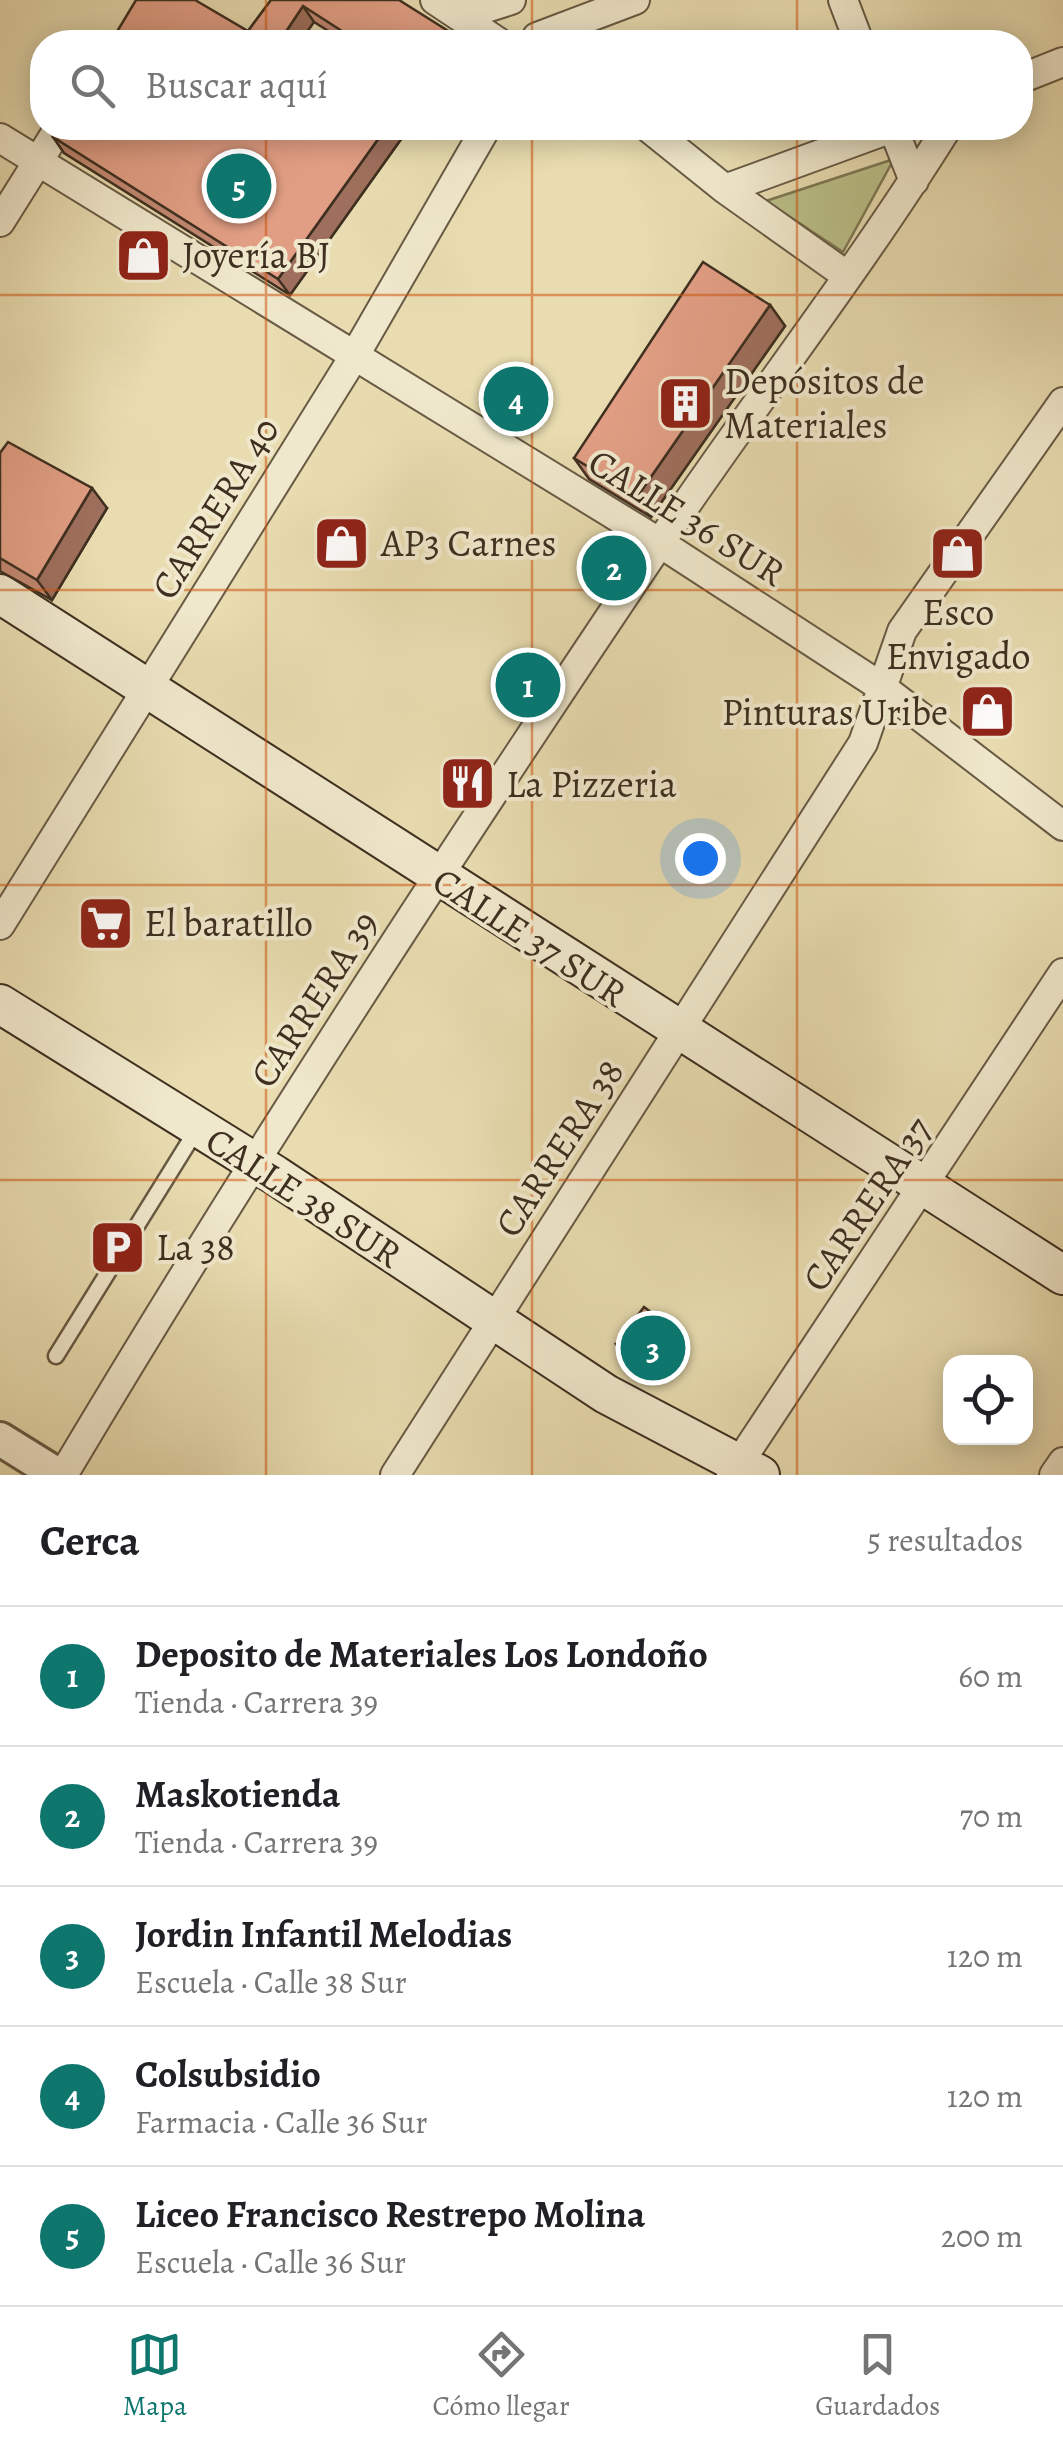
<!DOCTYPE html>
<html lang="es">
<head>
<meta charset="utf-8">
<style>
	body { margin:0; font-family:Alegreya,serif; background:#f2f2f2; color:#202124 }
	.controls { position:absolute; right:30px; bottom:30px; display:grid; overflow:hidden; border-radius:20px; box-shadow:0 5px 25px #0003 }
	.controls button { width:90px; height:90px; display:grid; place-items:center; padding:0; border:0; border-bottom:2px solid #e0e0e0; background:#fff; color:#202124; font:50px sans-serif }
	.you { position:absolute; left:700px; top:858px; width:35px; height:35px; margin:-25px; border:8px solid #fff; border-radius:50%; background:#1a73e8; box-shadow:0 0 0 15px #1a73e833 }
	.badge { display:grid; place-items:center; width:65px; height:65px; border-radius:50%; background:#0f766e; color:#fff; font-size:32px; font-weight:700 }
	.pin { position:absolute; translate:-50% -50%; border:5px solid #fff; box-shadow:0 2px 10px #0006 }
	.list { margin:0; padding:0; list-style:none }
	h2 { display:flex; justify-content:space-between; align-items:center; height:130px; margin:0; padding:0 40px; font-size:42px }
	h2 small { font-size:32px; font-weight:400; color:#757577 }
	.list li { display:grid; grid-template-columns:65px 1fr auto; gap:30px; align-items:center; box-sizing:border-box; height:140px; padding:0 40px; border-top:2px solid #e0e0e0 }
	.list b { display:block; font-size:38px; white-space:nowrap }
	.list p { margin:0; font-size:32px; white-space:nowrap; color:#757577 }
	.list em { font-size:32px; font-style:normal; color:#757577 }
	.icon { flex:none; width:55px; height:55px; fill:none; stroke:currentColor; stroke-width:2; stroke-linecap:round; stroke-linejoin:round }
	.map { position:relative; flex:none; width:1063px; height:1475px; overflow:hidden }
	.search { position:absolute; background:#fff; box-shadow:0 5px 25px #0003; left:30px; right:30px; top:30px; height:110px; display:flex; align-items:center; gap:25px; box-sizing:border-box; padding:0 35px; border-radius:40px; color:#757577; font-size:38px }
	.sheet { height:830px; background:#fff }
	nav { display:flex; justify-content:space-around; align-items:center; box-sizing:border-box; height:140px; border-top:2px solid #e0e0e0; background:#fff; font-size:28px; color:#757577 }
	nav a { display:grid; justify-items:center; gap:5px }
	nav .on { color:#0f766e }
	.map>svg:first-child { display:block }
	.green { fill:#babf88; stroke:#7c7754; stroke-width:2.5 }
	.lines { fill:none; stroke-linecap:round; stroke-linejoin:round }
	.service-casing { stroke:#685a44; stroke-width:19 }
	.minor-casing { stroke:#685a44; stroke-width:32 }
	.tertiary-casing { stroke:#685a44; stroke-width:38 }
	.secondary-casing { stroke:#3e2f20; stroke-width:42 }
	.service { stroke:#f0e8cc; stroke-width:14 }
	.minor { stroke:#f0e8cc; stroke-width:28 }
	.tertiary { stroke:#f0e8cc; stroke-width:32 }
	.secondary { stroke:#f0e8cc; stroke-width:38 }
	.wall { fill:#c28872; stroke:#3e2f20; stroke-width:2.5 }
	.shaded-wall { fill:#9e6f5c; stroke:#3e2f20; stroke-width:2.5 }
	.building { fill:#e19e84; stroke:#3e2f20; stroke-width:2.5 }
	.grid { fill:none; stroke:#ce530f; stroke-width:2.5; stroke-opacity:0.55 }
	.labels { text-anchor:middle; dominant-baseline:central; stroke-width:8; stroke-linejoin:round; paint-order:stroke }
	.poi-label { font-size:38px; fill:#3e2f20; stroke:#f0e8cc; text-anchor:start }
	.street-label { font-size:38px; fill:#3e2f20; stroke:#f0e8cc }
</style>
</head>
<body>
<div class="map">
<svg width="1063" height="1475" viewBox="0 0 1063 1475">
	<rect width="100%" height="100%" fill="#e8dcb0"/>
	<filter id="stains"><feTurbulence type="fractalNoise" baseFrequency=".002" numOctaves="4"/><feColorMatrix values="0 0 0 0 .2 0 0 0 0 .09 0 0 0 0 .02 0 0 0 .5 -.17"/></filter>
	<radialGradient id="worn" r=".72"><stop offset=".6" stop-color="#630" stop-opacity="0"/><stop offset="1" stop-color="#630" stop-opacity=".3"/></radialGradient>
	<path class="green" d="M 894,159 L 843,252 L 766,201 Z"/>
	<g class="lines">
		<defs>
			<path id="service" d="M 56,1356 L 197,1129"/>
			<path id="minor" d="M 435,0 L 498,42
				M 843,0 L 859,42
				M 448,8 L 483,9 L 511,0
				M 537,37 L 635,0
				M 1020,79 L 1063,62
				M 649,128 L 725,189 L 846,275
				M 893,128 L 914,181
				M 0,138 L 660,543 L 883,688 L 1063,826
				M 725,189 L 892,128
				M 0,222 L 59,128
				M 0,925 L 355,355 L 486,128
				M 63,1475 C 251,1159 452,852 657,547 C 752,406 857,272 947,128
				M 395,1475 L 863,743 L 902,631 L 1063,402
				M 731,1475 L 1063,973
				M 1054,1475 L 1063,1462"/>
			<path id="tertiary" d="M 0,1439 L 58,1475"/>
			<path id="secondary" d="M 0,594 L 1063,1275
				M 0,1004 L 275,1175 L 606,1394 L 760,1475"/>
		</defs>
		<use href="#service" class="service-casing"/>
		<use href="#minor" class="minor-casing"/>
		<use href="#tertiary" class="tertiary-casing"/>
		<use href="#secondary" class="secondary-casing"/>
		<use href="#service" class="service"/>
		<use href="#minor" class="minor"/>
		<use href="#tertiary" class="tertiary"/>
		<use href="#secondary" class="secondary"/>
	</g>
	<path class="wall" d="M 271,0 L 453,34 L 459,42 L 346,42 L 314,22 L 248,31 Z
		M 349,128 L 409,128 L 290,295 L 64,153 L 53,137 L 346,132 Z
		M 770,305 L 785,326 L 651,517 L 589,479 L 574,458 Z
		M 0,453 L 107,508 L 52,600 L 0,571 Z
		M 675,1330 L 682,1341 L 655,1378 L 624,1355 L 616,1344 Z"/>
	<path class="shaded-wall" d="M 303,6 L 314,22 L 300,42 L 279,42 Z
		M 453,34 L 459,42 L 446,42 Z
		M 386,128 L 409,128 L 290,295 L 278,279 Z
		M 770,305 L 785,326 L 651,517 L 637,497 Z
		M 92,488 L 107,508 L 52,600 L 37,580 Z
		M 675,1330 L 682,1341 L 655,1378 L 647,1367 Z"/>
	<path class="building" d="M 136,0 L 195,0 L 248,31 L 271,0 L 399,0 L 453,34 L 446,42 L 359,42 L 303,6 L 279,42 L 104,42 L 115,35 Z
		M 58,128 L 338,128 L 346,132 L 349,128 L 386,128 L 278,279 L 53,137 Z
		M 703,262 L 770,305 L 637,497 L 574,458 Z
		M 8,442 L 92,488 L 37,580 L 0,558 L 0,453 Z
		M 644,1307 L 675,1330 L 647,1367 L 616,1344 Z"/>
	<path class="grid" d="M 266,0 L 266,42M 532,0 L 532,42M 797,0 L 797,42M 266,128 L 266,1475M 532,128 L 532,1475M 797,128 L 797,1475M 0,295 L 1063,295M 0,590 L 1063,590M 0,885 L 1063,885M 0,1180 L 1063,1180"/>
	<defs>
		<symbol id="shop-square" viewBox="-11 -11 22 22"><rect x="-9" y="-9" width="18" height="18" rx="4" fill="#8f2418" stroke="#f0e8cc"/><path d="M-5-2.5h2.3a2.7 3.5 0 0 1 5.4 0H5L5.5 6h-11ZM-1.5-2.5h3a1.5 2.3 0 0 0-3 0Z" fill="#fff"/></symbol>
		<symbol id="building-square" viewBox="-11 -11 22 22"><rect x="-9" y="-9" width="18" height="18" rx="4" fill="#8f2418" stroke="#f0e8cc"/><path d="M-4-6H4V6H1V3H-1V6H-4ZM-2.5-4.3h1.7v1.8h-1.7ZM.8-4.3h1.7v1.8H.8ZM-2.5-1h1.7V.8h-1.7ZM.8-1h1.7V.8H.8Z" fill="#fff"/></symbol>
		<symbol id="restaurant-square" viewBox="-11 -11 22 22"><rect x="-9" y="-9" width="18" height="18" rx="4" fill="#8f2418" stroke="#f0e8cc"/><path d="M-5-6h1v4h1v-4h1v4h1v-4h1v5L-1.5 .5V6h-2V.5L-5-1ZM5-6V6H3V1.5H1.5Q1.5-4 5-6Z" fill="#fff"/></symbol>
		<symbol id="supermarket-square" viewBox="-11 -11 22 22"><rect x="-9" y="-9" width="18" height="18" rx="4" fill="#8f2418" stroke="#f0e8cc"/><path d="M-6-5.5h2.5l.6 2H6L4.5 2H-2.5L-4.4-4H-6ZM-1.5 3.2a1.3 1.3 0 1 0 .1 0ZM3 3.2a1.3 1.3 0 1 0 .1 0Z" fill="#fff"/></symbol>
		<symbol id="parking-square" viewBox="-11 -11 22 22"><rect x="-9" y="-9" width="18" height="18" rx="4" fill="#8f2418" stroke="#f0e8cc"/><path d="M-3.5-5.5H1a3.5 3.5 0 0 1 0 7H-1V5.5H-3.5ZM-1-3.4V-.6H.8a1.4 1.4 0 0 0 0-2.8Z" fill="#fff"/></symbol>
	</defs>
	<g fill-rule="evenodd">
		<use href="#shop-square" x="112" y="224" width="63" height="63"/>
		<use href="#building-square" x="654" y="372" width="63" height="63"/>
		<use href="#shop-square" x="310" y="512" width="63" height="63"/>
		<use href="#shop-square" x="926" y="522" width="63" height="63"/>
		<use href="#shop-square" x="956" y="680" width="63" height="63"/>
		<use href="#restaurant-square" x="436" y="752" width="63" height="63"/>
		<use href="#supermarket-square" x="74" y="892" width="63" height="63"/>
		<use href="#parking-square" x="86" y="1216" width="63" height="63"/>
	</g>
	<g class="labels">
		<g class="poi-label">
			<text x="182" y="255">Joyería BJ</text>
			<text x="724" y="381">Depósitos de<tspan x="724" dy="44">Materiales</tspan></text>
			<text x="381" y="543">AP3 Carnes</text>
			<text x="958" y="612" text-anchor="middle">Esco<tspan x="958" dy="44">Envigado</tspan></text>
			<text x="948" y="712" text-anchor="end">Pinturas Uribe</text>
			<text x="506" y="784">La Pizzeria</text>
			<text x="144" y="923">El baratillo</text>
			<text x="156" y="1247">La 38</text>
		</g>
		<g class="street-label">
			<text transform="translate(215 508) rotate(-58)">CARRERA 40</text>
			<text transform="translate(687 517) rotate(32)">CALLE 36 SUR</text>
			<text transform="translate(530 937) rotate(33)">CALLE 37 SUR</text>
			<text transform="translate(314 999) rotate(-57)">CARRERA 39</text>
			<text transform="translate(559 1148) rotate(-57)">CARRERA 38</text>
			<text transform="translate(304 1197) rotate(33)">CALLE 38 SUR</text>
			<text transform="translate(867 1204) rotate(-56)">CARRERA 37</text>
		</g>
	</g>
	<rect width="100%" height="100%" filter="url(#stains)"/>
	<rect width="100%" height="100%" fill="url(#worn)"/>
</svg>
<div class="controls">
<button><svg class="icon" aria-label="locate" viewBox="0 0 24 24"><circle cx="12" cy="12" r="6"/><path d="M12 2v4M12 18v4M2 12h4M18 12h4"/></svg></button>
</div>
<div class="you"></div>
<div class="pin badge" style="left:528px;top:685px">1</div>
<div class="pin badge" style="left:614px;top:568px">2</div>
<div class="pin badge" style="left:653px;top:1348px">3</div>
<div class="pin badge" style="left:516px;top:399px">4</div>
<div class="pin badge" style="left:239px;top:186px">5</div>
<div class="search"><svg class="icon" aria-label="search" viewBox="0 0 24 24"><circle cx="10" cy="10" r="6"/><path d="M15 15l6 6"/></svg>Buscar aquí</div>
</div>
<section class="sheet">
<h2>Cerca<small>5 resultados</small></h2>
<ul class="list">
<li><span class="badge">1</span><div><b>Deposito de Materiales Los Londoño</b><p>Tienda · Carrera 39</p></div><em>60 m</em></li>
<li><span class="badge">2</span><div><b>Maskotienda</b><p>Tienda · Carrera 39</p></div><em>70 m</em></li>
<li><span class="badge">3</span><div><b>Jordin Infantil Melodias</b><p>Escuela · Calle 38 Sur</p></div><em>120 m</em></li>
<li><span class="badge">4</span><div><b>Colsubsidio</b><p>Farmacia · Calle 36 Sur</p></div><em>120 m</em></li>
<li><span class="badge">5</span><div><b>Liceo Francisco Restrepo Molina</b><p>Escuela · Calle 36 Sur</p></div><em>200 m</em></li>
</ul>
</section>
<nav>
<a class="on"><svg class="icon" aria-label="map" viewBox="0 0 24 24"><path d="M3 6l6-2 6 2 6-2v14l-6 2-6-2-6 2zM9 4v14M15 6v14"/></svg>Mapa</a>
<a><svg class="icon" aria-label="directions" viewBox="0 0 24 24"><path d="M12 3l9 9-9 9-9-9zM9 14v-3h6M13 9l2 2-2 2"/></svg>Cómo llegar</a>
<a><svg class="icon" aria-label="saved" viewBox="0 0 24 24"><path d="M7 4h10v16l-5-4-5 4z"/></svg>Guardados</a>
</nav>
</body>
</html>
